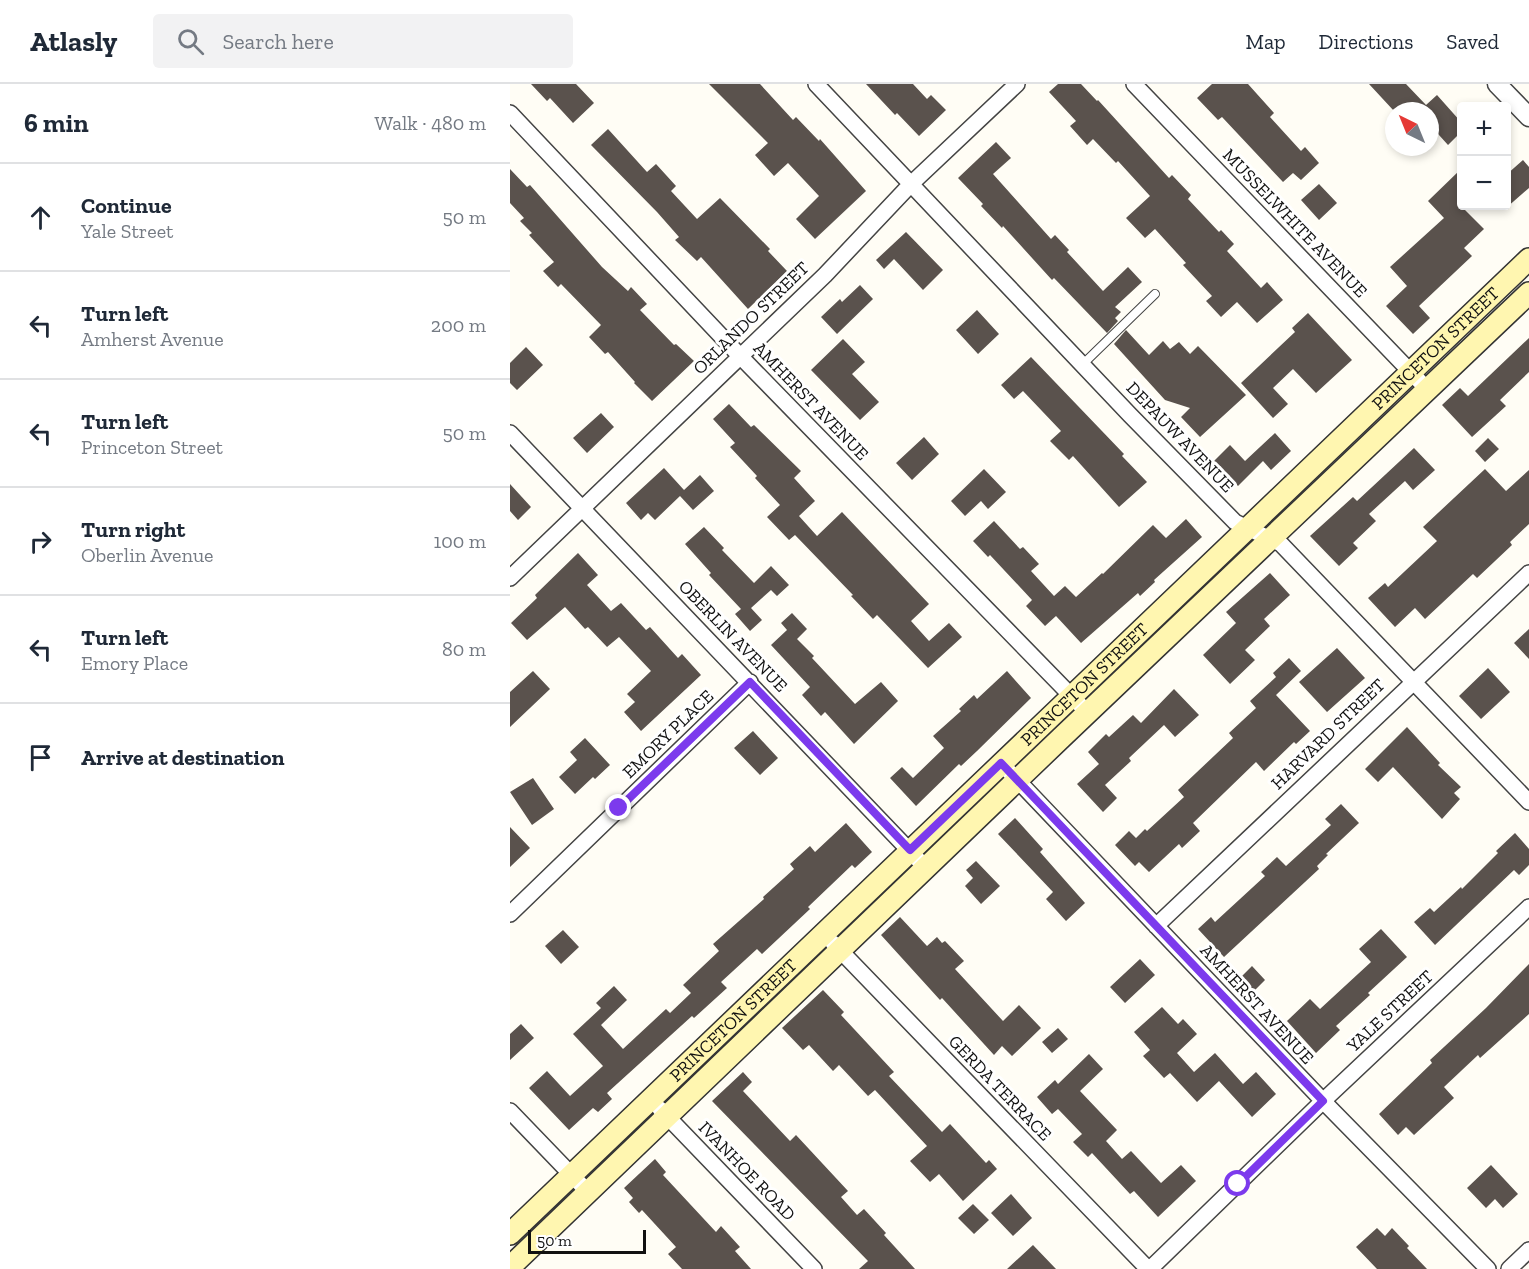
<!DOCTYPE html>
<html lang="en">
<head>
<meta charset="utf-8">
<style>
	body { margin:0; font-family:"Zilla Slab",serif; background:#f2f2f3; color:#1f2937 }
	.controls { position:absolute; right:18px; top:18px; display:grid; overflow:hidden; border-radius:6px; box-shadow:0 3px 9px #0003 }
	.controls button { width:54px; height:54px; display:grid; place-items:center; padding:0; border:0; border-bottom:2px solid #e0e1e3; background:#fff; color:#1f2937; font:30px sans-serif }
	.compass { position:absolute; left:875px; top:18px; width:54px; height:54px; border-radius:50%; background:#fff; box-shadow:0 3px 9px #0003; rotate:317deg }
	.scale { position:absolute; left:18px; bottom:15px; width:118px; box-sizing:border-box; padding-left:6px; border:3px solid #111; border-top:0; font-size:16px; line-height:21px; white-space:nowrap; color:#111; -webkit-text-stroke:4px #fff; paint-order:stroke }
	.stop { position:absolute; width:18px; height:18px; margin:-14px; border:4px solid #7c3aed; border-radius:50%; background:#fff }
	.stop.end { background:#7c3aed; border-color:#fff; box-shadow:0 2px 6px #0008 }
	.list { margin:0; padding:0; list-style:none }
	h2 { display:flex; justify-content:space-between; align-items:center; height:78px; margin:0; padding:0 24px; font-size:26px }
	h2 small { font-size:20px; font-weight:400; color:#747a83 }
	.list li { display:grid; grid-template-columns:39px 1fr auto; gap:18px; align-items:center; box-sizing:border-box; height:108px; padding:0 24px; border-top:2px solid #e0e1e3 }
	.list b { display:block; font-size:22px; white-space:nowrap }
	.list p { margin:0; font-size:20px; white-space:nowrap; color:#747a83 }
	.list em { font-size:20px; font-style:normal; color:#747a83 }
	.icon { flex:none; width:33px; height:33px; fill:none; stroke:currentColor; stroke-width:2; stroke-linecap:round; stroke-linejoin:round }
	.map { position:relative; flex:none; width:1019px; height:1185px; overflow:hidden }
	header { display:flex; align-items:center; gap:36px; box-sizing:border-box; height:84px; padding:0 30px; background:#fff; border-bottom:2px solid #e0e1e3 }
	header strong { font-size:28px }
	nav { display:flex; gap:33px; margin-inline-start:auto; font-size:21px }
	.search { width:420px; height:54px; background:#f2f2f3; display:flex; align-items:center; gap:15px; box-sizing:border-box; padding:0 21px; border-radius:6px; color:#747a83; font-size:22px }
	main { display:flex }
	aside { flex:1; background:#fff }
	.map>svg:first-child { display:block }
	.building { fill:#5a524d }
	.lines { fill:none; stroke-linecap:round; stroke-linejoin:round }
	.service-casing { stroke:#444; stroke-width:10 }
	.minor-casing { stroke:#444; stroke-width:18 }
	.tertiary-casing { stroke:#444; stroke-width:21 }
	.secondary-casing { stroke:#333; stroke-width:24 }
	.service { stroke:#fff; stroke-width:8 }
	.minor { stroke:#fff; stroke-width:15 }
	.tertiary { stroke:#fff; stroke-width:18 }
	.secondary { stroke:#fff6b0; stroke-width:21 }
	.route { stroke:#7c3aed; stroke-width:8 }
	.labels { text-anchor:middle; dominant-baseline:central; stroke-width:6; stroke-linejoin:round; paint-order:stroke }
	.street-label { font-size:18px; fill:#111; stroke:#fff }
</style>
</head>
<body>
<header>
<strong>Atlasly</strong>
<div class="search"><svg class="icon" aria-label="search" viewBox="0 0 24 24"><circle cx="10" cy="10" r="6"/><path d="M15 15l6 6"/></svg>Search here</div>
<nav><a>Map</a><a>Directions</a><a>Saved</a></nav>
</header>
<main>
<aside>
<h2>6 min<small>Walk · 480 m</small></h2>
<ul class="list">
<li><svg class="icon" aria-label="ahead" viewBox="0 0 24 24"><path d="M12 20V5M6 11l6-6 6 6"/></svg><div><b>Continue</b><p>Yale Street</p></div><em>50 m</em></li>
<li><svg class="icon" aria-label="left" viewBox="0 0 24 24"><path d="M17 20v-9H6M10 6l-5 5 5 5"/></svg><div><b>Turn left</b><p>Amherst Avenue</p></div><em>200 m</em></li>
<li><svg class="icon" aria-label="left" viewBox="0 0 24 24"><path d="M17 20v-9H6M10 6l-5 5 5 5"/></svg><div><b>Turn left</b><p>Princeton Street</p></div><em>50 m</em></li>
<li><svg class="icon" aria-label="right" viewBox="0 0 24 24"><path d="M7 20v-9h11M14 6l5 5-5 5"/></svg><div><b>Turn right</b><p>Oberlin Avenue</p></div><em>100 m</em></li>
<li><svg class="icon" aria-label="left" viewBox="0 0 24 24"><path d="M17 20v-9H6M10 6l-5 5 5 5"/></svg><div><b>Turn left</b><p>Emory Place</p></div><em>80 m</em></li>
<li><svg class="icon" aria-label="arrive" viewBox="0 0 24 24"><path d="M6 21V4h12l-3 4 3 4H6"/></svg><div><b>Arrive at destination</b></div></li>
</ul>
</aside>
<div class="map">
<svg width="1019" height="1185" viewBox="0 0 1019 1185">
	<rect width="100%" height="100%" fill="#fffdf5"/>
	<path class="building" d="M 21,0 L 66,0 L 84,19 L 63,39 L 40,14 L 37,17 Z
		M 199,0 L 250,0 L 283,36 L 286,33 L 309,57 L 310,55 L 356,107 L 305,155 L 286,135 L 309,112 L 278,79 L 264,92 L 245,71 L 258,59 Z
		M 356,0 L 403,0 L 417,15 L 421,11 L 436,26 L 409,52 L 387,29 L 385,31 Z
		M 548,0 L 571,0 L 587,17 L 588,16 L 659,94 L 662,91 L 681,111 L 678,115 L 709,148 L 711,146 L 724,160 L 717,167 L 751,204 L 757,198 L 773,216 L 747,239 L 727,218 L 711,233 L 696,217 L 702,212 L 673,181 L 676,179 L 645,145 L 635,154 L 616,134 L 640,112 L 608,77 L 606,79 L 583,55 L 577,61 L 560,42 L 566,37 L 539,8 Z
		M 702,0 L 738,0 L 764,29 L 760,33 L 791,67 L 795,63 L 809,79 L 791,96 L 783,89 L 773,98 L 712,33 L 708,36 L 687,14 Z
		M 859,0 L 896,0 L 916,21 L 927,11 L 951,38 L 951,48 L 938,61 L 920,41 L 920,27 L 884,27 Z
		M 98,45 L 137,88 L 146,80 L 166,102 L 161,107 L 187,135 L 210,114 L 260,165 L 258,167 L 277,187 L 238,225 L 191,173 L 187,177 L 165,156 L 169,153 L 147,128 L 81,61 Z
		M 486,58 L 501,74 L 483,90 L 541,155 L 545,151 L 559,166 L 557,168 L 593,207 L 618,183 L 632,198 L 605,223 L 611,228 L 605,234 L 608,237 L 597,249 L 544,194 L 542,196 L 493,142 L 492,144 L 471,122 L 473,120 L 448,94 Z
		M 1013,76 L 1019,83 L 1019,104 L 996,124 L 996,91 Z
		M 0,85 L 17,103 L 20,101 L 92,183 L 118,207 L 121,203 L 137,220 L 130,226 L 164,261 L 166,260 L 184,277 L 142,317 L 124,299 L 125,298 L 98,268 L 95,270 L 79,253 L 91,241 L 51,200 L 48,203 L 33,187 L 44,178 L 19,151 L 22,149 L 10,137 L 14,134 L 0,119 Z
		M 951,85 L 951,122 L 974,145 L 954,164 L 962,172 L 909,222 L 920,234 L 903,250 L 876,222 L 897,202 L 880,183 L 934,134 L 918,117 Z
		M 809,100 L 827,119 L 809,136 L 791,116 Z
		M 396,148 L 433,186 L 413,206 L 384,175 L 374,185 L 366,176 Z
		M 350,201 L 363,215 L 327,250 L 311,233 L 330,215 L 332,218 Z
		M 467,226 L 489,250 L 468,270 L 446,246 Z
		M 798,229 L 842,276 L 806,309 L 783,285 L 763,304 L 778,320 L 763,334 L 731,299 L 785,248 L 782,244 Z
		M 616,246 L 639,271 L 653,257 L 660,265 L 669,258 L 680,270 L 688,262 L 736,311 L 690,353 L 671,333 L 680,324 L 655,316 L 604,260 Z
		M 1019,254 L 1019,288 L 990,316 L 996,322 L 962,353 L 932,321 L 950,304 L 958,312 Z
		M 333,255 L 355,278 L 342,290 L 369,318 L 350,336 L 301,286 Z
		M 16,263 L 33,281 L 7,306 L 0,299 L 0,279 Z
		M 521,273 L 614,370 L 612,372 L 637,398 L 609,423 L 563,372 L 559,376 L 540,357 L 551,347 L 513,307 L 504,315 L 491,301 Z
		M 219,320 L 241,343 L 244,341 L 291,387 L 284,394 L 305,417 L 289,432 L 307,452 L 332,428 L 419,520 L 401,537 L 419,557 L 439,539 L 452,553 L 418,584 L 367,531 L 363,535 L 341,512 L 343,511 L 285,451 L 279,456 L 257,433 L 270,421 L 245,394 L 247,392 L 220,363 L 225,359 L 203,335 Z
		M 91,329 L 104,343 L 77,369 L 63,354 Z
		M 765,349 L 781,367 L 761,386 L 753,377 L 728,402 L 704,377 L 720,361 L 735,377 Z
		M 414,353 L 429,370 L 402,396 L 386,379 Z
		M 978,354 L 989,365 L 975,378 L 965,367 Z
		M 904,364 L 925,386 L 903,406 L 895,397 L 859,430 L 866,437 L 843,459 L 848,464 L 829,482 L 800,452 L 843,413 L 847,417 Z
		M 154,384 L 174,406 L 190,391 L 204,407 L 183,426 L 170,412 L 145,436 L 138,429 L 131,436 L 116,419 Z
		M 474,385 L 496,408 L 478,425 L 471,417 L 455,432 L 441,417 Z
		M 975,385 L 996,407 L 1019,386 L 1019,440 L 1000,458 L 1002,461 L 967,494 L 963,490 L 915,535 L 905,524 L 885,543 L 858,514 L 875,499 L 878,503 L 927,457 L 913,443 Z
		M 0,400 L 21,423 L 8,436 L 0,427 Z
		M 676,435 L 692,453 L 644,496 L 645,498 L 630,512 L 628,509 L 571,559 L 546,532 L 535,542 L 516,522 L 522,516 L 480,471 L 478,473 L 463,457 L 484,437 L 510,465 L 513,463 L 529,480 L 521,487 L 544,512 L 555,502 L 566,513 L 592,489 L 593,490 L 643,441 L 656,454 Z
		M 194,443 L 214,464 L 212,466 L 244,499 L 261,482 L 279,501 L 267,512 L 261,506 L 241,524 L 252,536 L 240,547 L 225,530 L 231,525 L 199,491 L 201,489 L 175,460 Z
		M 68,469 L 88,491 L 77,501 L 101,527 L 111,519 L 136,546 L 140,543 L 168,574 L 172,570 L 191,591 L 131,647 L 114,628 L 125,618 L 117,610 L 141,587 L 109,553 L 97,563 L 78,543 L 75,545 L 55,523 L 17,556 L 1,539 L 27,514 L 25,511 Z
		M 760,489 L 780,511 L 754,535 L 760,542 L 735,566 L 745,576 L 720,600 L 693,571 L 726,539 L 716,528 Z
		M 282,529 L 297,545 L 287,555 L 304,572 L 302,574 L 345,620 L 371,598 L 388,617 L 344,660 L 315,628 L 311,632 L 292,611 L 300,603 L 261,561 L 277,546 L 271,539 Z
		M 1019,545 L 1019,575 L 1004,559 Z
		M 827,564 L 855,594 L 817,628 L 789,598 Z
		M 779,574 L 791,587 L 766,611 L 800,647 L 786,660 L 784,658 L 754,687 L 746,678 L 683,739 L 690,747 L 672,764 L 669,760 L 639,788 L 629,778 L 625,782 L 605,761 L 619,747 L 626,754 L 635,745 L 637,747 L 674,713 L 668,706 L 723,654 L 719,649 L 746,624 L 740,617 L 766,593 L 763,589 Z
		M 978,584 L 1000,608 L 971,635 L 949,612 Z
		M 23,587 L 40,605 L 0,643 L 0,608 Z
		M 497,587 L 521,614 L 467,667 L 451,682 L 449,680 L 406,722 L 380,694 L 392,683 L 403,694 L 434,664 L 423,652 L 451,627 L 449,625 L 464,611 L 467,615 Z
		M 664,605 L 689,631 L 665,653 L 654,641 L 619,674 L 621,677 L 595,701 L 607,714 L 593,728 L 567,700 L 589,680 L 578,668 L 596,650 L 599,653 L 623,631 L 631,639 Z
		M 897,643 L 930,679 L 928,681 L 951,703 L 944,709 L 950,715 L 932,735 L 883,683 L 868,698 L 855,685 Z
		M 243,647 L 268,674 L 250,691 L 224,664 Z
		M 75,654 L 100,681 L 85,695 L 83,693 L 65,710 L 49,693 L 67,676 L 60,668 Z
		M 23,694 L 44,725 L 22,741 L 0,708 Z
		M 831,720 L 849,739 L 816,770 L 818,771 L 807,782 L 809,785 L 714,873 L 688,845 L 701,833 L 705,838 L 755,792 L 751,788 L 767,773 L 776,782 L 821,741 L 815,735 Z
		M 505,734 L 533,765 L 530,768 L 575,819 L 556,837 L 536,815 L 543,808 L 488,750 Z
		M 336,739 L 362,768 L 345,784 L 342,781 L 298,823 L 300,825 L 252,870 L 247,865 L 211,898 L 217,904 L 184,934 L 182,932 L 97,1009 L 102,1015 L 88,1028 L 83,1024 L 59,1046 L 19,1004 L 37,987 L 60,1012 L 93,982 L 63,950 L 91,924 L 86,919 L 104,902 L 117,916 L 91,941 L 113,965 L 156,925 L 160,929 L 181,909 L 173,901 L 209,867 L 203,860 L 254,815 L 253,813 L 284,785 L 280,780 L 300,762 L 305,768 Z
		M 0,743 L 20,764 L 0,783 Z
		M 1005,749 L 1019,765 L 1019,781 L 1009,791 L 1004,786 L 925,861 L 904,838 L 920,824 L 924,828 L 951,803 L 952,805 L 988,769 L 986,767 Z
		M 466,777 L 490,802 L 471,820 L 455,802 L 463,794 L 456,786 Z
		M 390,833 L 417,862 L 427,853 L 432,859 L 435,857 L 454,877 L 445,885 L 493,937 L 509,921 L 531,944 L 502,972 L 492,962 L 484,971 L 432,914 L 430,916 L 371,851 Z
		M 871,845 L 897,873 L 858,909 L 860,911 L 826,942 L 830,946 L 806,969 L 777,937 L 800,915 L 810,925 L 861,878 L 849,865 Z
		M 53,846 L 69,863 L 51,880 L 35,862 Z
		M 630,875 L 645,891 L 615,919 L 600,903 Z
		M 1019,880 L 1019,930 L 970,974 L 968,971 L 934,1003 L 944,1014 L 904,1051 L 896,1043 L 888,1051 L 869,1030 L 922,979 L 920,976 L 976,924 Z
		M 742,882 L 755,896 L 743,908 L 730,894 Z
		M 313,906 L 334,928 L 331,931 L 384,988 L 379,992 L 432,1048 L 440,1040 L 476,1079 L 479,1076 L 487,1085 L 453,1117 L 429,1090 L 420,1098 L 400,1077 L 417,1062 L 365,1006 L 358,1012 L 329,981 L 323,987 L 299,961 L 293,966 L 272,944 Z
		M 652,923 L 668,940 L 673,935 L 687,950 L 667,969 L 684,988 L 705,969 L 733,1000 L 746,988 L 766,1010 L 742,1033 L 709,997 L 687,1018 L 660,989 L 654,994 L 633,972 L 640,966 L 624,948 Z
		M 11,940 L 24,954 L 0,976 L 0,950 Z
		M 548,944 L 558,955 L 542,969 L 532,958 Z
		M 579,970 L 593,985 L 570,1007 L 607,1046 L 596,1057 L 612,1075 L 621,1067 L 651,1099 L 671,1081 L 686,1097 L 648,1133 L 624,1107 L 620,1110 L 582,1069 L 578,1073 L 563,1058 L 572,1050 L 548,1025 L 542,1030 L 527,1013 L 545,996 L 548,1000 Z
		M 233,988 L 242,998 L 233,1007 L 280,1057 L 286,1051 L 338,1107 L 331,1113 L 347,1131 L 354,1125 L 376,1149 L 374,1151 L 405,1185 L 349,1185 L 358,1177 L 202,1017 Z
		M 145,1075 L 156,1088 L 153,1091 L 206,1148 L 211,1142 L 230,1163 L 225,1167 L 241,1185 L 172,1185 L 158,1170 L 166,1163 L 132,1126 L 129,1129 L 119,1118 L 123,1114 L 114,1104 Z
		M 981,1081 L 1008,1110 L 993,1124 L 985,1115 L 976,1124 L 957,1104 Z
		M 501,1110 L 522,1134 L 503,1152 L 481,1129 Z
		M 463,1120 L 479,1136 L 464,1150 L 448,1134 Z
		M 867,1144 L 875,1152 L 882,1144 L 899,1162 L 897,1164 L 917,1185 L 867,1185 L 846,1163 Z
		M 523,1161 L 546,1185 L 497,1185 Z"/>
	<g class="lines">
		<defs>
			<path id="service" d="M 573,280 L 645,210"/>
			<path id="minor" d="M 306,0 L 620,331 L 725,438 L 771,460 L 1019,718
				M 624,0 L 918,306
				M 0,29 L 230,272 L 578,629
				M 0,349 L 416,784
				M 0,494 L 315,191 L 401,100 L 507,0
				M 491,679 L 813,1017 L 978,1185
				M 0,830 L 240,598
				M 646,842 L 1019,489
				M 323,859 L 638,1185
				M 150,1025 L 304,1185
				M 0,1027 L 78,1108
				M 640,1185 L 813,1017 L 1019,823
				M 999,1185 L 1019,1166"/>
			<path id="tertiary" d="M 987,0 L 1019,33"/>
			<g id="secondary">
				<path id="s1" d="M 0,1150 L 1019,175"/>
				<path d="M 0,1183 L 551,654 L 1019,209"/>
			</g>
		</defs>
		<use href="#service" class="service-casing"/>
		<use href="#minor" class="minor-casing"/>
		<use href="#tertiary" class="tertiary-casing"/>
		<use href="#secondary" class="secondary-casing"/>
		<use href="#service" class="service"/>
		<use href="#minor" class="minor"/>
		<use href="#tertiary" class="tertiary"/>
		<use href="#secondary" class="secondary"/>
	</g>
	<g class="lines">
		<path class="route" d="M 109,724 L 240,598 L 400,766 L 491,679 L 813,1017 L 728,1100"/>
	</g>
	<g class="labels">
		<g class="street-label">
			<text transform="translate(785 139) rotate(46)">MUSSELWHITE AVENUE</text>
			<text transform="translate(241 234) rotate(-44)">ORLANDO STREET</text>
			<text stroke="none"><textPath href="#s1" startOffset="1281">PRINCETON STREET</textPath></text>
			<text transform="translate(301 317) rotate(46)">AMHERST AVENUE</text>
			<text transform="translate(670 353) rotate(46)">DEPAUW AVENUE</text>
			<text transform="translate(223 552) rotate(46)">OBERLIN AVENUE</text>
			<text stroke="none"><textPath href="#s1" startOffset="795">PRINCETON STREET</textPath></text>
			<text transform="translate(158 650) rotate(-44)">EMORY PLACE</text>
			<text transform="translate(818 650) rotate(-44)">HARVARD STREET</text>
			<text transform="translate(747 920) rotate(47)">AMHERST AVENUE</text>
			<text transform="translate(880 927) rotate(-43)">YALE STREET</text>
			<text stroke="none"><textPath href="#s1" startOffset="309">PRINCETON STREET</textPath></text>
			<text transform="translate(490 1004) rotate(46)">GERDA TERRACE</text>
			<text transform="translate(237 1087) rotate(46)">IVANHOE ROAD</text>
		</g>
	</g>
</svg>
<div class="controls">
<button>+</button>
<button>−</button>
</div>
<svg class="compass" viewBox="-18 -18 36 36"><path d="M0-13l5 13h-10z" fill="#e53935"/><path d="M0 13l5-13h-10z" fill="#747a83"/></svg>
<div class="scale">50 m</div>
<div class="stop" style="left:728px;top:1100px"></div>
<div class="stop end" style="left:109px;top:724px"></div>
</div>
</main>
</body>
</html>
